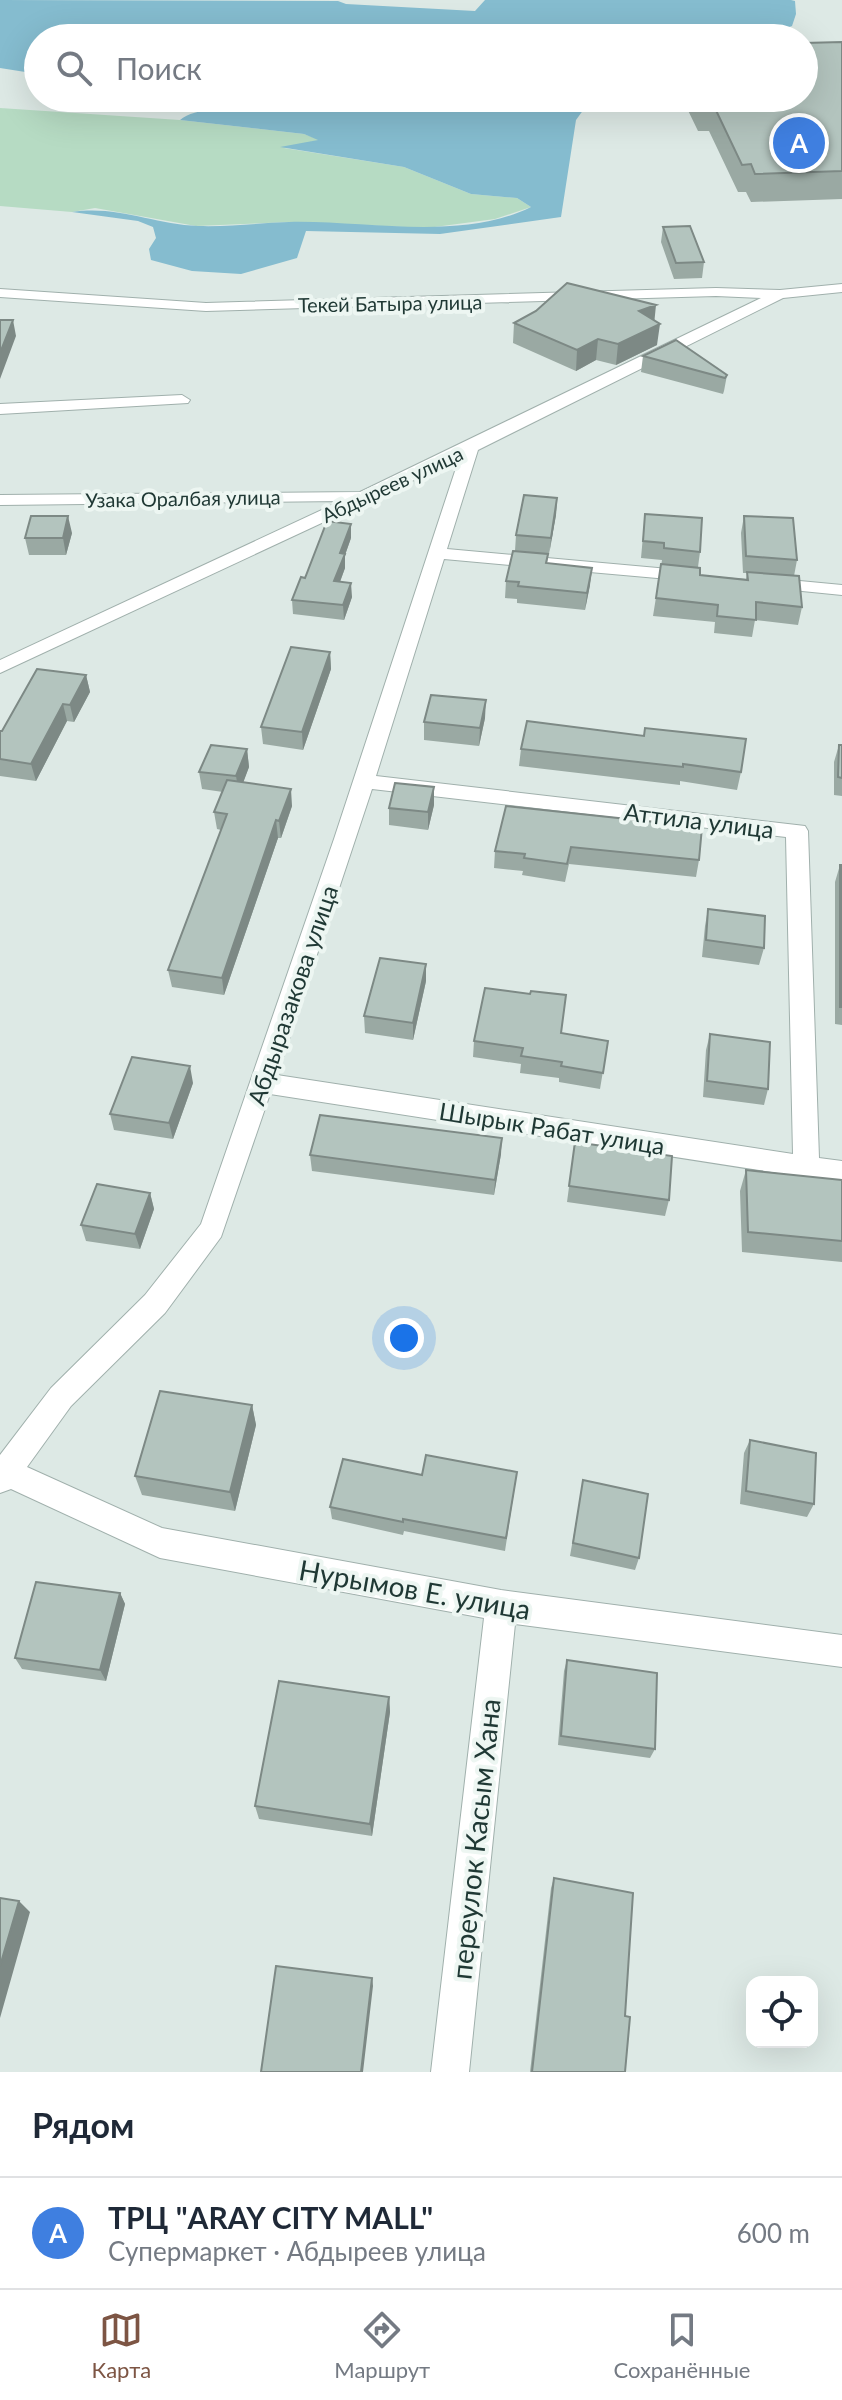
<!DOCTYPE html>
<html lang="ru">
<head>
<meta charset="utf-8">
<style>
	body { margin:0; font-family:Lato,sans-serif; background:#f6f6f7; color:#1f2937 }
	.controls { position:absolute; right:24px; bottom:24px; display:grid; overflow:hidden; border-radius:16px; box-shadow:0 8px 32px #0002 }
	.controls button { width:72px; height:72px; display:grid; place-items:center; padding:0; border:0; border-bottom:2px solid #e0e1e3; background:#fff; color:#1f2937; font:40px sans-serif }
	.you { position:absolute; left:404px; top:1338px; width:28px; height:28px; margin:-20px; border:6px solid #fff; border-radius:50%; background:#1a73e8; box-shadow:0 0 0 12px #1a73e833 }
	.badge { display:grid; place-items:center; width:52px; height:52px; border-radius:50%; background:#7d5544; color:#fff; font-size:26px; font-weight:700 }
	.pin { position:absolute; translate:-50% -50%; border:4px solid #fff; box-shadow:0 2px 8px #0006 }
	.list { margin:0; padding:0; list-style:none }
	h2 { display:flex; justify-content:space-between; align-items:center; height:104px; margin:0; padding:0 32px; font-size:34px }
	h2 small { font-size:26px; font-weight:400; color:#747a83 }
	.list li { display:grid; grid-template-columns:52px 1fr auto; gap:24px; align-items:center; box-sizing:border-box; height:112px; padding:0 32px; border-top:2px solid #e0e1e3 }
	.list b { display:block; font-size:30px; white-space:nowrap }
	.list p { margin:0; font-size:26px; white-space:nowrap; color:#747a83 }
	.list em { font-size:26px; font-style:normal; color:#747a83 }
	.icon { flex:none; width:44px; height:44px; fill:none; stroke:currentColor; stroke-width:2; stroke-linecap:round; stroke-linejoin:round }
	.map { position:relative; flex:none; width:842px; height:2072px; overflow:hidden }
	.search { position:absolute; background:#fff; box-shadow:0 8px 32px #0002; left:24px; right:24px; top:24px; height:88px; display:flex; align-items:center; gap:20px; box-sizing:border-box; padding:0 28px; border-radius:44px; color:#747a83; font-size:30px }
	.sheet { height:216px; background:#fff }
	nav { display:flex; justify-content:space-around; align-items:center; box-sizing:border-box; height:112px; border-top:2px solid #e0e1e3; background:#fff; font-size:22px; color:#747a83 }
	nav a { display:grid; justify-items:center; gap:4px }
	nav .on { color:#7d5544 }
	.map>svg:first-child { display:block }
	.green { fill:#b6dbc3 }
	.water { fill:#85bccf }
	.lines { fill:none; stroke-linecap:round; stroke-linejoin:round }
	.minor-casing { stroke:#a0b0ac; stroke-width:2 }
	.minor { fill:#fff; fill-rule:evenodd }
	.wall { fill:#9aa9a3 }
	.shaded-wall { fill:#7d8985 }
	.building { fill:#b3c4be; stroke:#7d8985; stroke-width:2 }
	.labels { text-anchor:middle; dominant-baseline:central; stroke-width:8; stroke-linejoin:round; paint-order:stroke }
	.far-street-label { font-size:20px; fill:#1f3834; stroke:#edf6f2 }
	.street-label { font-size:24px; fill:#1f3834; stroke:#edf6f2 }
	.near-street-label { font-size:28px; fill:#1f3834; stroke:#edf6f2 }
</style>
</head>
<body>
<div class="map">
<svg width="842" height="2072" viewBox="0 0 842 2072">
	<rect width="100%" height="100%" fill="#dde9e5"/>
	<path class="green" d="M 0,108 L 180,120 L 304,134 L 320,140 L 284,148 L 404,167 L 471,194 L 517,198 L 531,207 L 495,219 L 427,228 L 291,222 L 196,226 L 95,208 L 72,212 L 0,206 Z"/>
	<path class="water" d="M 0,0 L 338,1 L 346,4 L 475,11 L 485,0 L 791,0 L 795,1 L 796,14 L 792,26 L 759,38 L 38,38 L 38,74 L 0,68 Z
		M 269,98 L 592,98 L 576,120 L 561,217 L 440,234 L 306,231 L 297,258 L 241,274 L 192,271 L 151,260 L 149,249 L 156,238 L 153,227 L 138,221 L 72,212 C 116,205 154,224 198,226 C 229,227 259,223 289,222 C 364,220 461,242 531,207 L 517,198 L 471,194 L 404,167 L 280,147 L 318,140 L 304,134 L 180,120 C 198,105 243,109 268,103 Z"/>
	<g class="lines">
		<defs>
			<path id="minor" d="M 842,284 L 842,292 L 783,298 L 478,450 L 447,549 L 691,571 L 700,576 L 691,581 L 444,559 L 376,776 L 805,826 L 808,831 L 819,1158 L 842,1161 L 842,1183 L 270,1094 L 221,1237 L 165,1313 L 71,1406 L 27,1467 L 162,1528 L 501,1590 L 842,1635 L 842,1667 L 515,1624 L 469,2072 L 431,2072 L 484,1618 L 160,1558 L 11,1489 L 0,1493 L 0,1455 L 51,1388 L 145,1295 L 201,1224 L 334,839 L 459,459 L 0,673 L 0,660 L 341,501 L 0,505 L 0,495 L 360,492 L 761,298 L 716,296 L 206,311 L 0,297 L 0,289 L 206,303 L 716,288 L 780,290 ZM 372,789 L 786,837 L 793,1154 L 277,1075 Z
				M 182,395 L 190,400 L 188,403 L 0,414 L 0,404 Z
				M 768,578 L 842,585 L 842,595 L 762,587 L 759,583 L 762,579 Z"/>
		</defs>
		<use href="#minor" class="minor-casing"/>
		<use href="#minor" class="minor"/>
	</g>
	<path class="wall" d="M 842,42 L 842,199 L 751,202 L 746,192 L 738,192 L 709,131 L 698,131 L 682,98 L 804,98 Z
		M 663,227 L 704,262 L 702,278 L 674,279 L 661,242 Z
		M 654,321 L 657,345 L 616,365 L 596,360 L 576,371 L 513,343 L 514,323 Z
		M 643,356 L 727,375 L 724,391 L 723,394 L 641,372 Z
		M 557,498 L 556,515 L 547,563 L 590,585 L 585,610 L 517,603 L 517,599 L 505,598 L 506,581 L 515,551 L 516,535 Z
		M 645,514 L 700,552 L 698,567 L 700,575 L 746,579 L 747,573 L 743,573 L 741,533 L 744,516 L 797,560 L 794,576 L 802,607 L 798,625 L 755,620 L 752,637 L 714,633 L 715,622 L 653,616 L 662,560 L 641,558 Z
		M 72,533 L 66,555 L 29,555 L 25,538 Z
		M 351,538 L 345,555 L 345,568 L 340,582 L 352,597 L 344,620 L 293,614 L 292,600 L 305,578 Z
		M 330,652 L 331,669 L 303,750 L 263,744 L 261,727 Z
		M 86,675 L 90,692 L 74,722 L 67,721 L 36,781 L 0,776 L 0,731 L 2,731 Z
		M 485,718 L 479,746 L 424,740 L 424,722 Z
		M 527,721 L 741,772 L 737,790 L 680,781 L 680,785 L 519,766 L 521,749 Z
		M 839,745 L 842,745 L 842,796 L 834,795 L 834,762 Z
		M 247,749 L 249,767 L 243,782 L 292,806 L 281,838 L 278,838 L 224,995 L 172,987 L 168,970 L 221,830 L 217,829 L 214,812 L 223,792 L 202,789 L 199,772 Z
		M 434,805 L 428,830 L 389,825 L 389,808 Z
		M 506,806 L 699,860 L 696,877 L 569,864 L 565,882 L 522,875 L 523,871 L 494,868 L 495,851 Z
		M 840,865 L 842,865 L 842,1025 L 835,1024 L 835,882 Z
		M 708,909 L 764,948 L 759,965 L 702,957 L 705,926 Z
		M 426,981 L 413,1040 L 365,1033 L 364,1016 Z
		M 561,1033 L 608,1041 L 600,1089 L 559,1082 L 559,1078 L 520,1073 L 521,1064 L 473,1057 L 474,1041 Z
		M 710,1034 L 768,1089 L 764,1105 L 703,1097 L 706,1050 Z
		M 193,1083 L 173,1139 L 114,1130 L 110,1114 Z
		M 575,1142 L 669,1200 L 665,1216 L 567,1202 Z
		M 501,1154 L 494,1195 L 312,1171 L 310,1155 Z
		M 746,1170 L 842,1180 L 842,1262 L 742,1252 L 740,1191 Z
		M 150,1193 L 154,1209 L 140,1249 L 86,1241 L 81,1225 Z
		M 252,1405 L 256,1425 L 235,1511 L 142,1495 L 135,1476 Z
		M 750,1440 L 814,1504 L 807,1517 L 740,1504 L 744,1453 Z
		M 517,1472 L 505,1551 L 404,1531 L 403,1535 L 332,1519 L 330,1507 Z
		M 581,1493 L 639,1558 L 635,1570 L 570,1556 Z
		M 120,1593 L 125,1604 L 106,1681 L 22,1669 L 15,1658 Z
		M 567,1660 L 655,1749 L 650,1758 L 558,1745 L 564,1671 Z
		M 389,1697 L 390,1712 L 372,1836 L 259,1819 L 255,1806 Z
		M 554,1878 L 625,2016 L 625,2072 L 530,2072 L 551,1888 Z"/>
	<path class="shaded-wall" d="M 656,305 L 654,325 L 639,311 Z
		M 13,320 L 16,336 L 0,379 L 0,353 Z
		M 660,324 L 657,345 L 616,365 L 618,344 Z
		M 598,339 L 596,360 L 576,371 L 577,350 Z
		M 557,498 L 556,515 L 549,555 L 551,538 Z
		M 68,516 L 72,533 L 66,555 L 63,538 Z
		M 351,524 L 351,538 L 345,555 L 345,568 L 335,595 L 334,581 L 340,553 Z
		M 592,568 L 590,585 L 585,610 L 587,593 Z
		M 351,583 L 352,597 L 344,620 L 343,605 Z
		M 330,652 L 331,669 L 303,750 L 302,732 Z
		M 86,675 L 90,692 L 74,722 L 70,705 Z
		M 486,700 L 485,718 L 479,746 L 480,728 Z
		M 63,704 L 67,721 L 36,781 L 31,764 Z
		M 247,749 L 249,767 L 239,794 L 236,776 Z
		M 434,787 L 434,805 L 428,830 L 428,812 Z
		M 291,789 L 292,806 L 281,838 L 279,821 Z
		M 276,820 L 278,838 L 224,995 L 222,978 Z
		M 426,964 L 426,981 L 413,1040 L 413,1023 Z
		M 190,1066 L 193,1083 L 173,1139 L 169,1123 Z
		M 502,1138 L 501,1154 L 494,1195 L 495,1180 Z
		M 150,1193 L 154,1209 L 140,1249 L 135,1234 Z
		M 252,1405 L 256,1425 L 235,1511 L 230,1492 Z
		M 120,1593 L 125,1604 L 106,1681 L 100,1670 Z
		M 389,1697 L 390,1712 L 372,1836 L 370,1824 Z
		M 19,1901 L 30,1912 L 0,2018 L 0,1966 Z
		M 372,1978 L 373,1986 L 363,2072 L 361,2072 Z"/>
	<path class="building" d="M 842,42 L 842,171 L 755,174 L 751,164 L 742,165 L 713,104 L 701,104 L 698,98 L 804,98 L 804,43 Z
		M 690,226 L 704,262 L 676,263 L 663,227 Z
		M 567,283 L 656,305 L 639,311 L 660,324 L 618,344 L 598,339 L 577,350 L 514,323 L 536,311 Z
		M 0,320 L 13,320 L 0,353 Z
		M 676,340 L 727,375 L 725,378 L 643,356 Z
		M 524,495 L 557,498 L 551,538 L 516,535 Z
		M 645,514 L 702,518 L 700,552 L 664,548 L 664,543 L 643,541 Z
		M 31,516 L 68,516 L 63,538 L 25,538 Z
		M 744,516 L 793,518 L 797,560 L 746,556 Z
		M 327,521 L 351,524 L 340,553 L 345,554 L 334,581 L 351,583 L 343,605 L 292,600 L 301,577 L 305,578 Z
		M 513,551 L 548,554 L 546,563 L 592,568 L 587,593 L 518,586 L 519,582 L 506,581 Z
		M 661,564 L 700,568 L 700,575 L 748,580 L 747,572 L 799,576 L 802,607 L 756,602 L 756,620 L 717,616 L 718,605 L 656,598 Z
		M 291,647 L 330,652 L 302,732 L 261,727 Z
		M 37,669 L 86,675 L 70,705 L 63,704 L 31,764 L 0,759 L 0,731 L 2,731 Z
		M 431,695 L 486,700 L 480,728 L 424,722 Z
		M 527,721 L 644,736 L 645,728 L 746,739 L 741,772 L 683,764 L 683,767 L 521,749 Z
		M 211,745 L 247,749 L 236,776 L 199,772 Z
		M 839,745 L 842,745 L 842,778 L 838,777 Z
		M 227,780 L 291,789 L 279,821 L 276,820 L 222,978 L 168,970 L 227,814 L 214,812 Z
		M 395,783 L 434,787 L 428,812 L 389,808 Z
		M 506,806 L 702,827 L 699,860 L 571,847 L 567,864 L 524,858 L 525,854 L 495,851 Z
		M 840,865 L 842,865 L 842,1007 L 840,1007 Z
		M 708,909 L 765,916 L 764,948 L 706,940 Z
		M 380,958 L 426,964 L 413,1023 L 364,1016 Z
		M 485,988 L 530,994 L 531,991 L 566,995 L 561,1033 L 608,1041 L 603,1073 L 561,1066 L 562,1062 L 521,1056 L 523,1048 L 474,1041 Z
		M 710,1034 L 770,1042 L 768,1089 L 707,1081 Z
		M 132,1057 L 190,1066 L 169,1123 L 110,1114 Z
		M 320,1115 L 502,1138 L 495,1180 L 310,1155 Z
		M 575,1142 L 672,1156 L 669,1200 L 569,1186 Z
		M 746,1170 L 842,1180 L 842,1241 L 748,1232 Z
		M 97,1184 L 150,1193 L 135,1234 L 81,1225 Z
		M 160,1391 L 252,1405 L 230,1492 L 135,1476 Z
		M 750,1440 L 816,1453 L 814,1504 L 746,1491 Z
		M 426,1455 L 517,1472 L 506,1538 L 403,1519 L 403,1522 L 330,1507 L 343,1459 L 422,1475 Z
		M 583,1480 L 648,1494 L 639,1558 L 573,1543 Z
		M 36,1582 L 120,1593 L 100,1670 L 15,1658 Z
		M 567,1660 L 657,1673 L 655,1749 L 561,1736 Z
		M 279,1681 L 389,1697 L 370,1824 L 255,1806 Z
		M 554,1878 L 633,1893 L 625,2016 L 630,2017 L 625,2072 L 532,2072 Z
		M 0,1898 L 19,1901 L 0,1966 Z
		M 276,1966 L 372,1978 L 361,2072 L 261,2072 Z"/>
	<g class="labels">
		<g class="far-street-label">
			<text transform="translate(390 303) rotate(-1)">Текей Батыра улица</text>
			<text transform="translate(392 484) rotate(-25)">Абдыреев улица</text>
			<text transform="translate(183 498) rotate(-1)">Узака Оралбая улица</text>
		</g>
		<g class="street-label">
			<text transform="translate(699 820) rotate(7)">Аттила улица</text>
			<text transform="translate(292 995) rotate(-71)">Абдыразакова улица</text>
			<text transform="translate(552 1128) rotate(9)">Шырык Рабат улица</text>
		</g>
		<g class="near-street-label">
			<text transform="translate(415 1589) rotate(10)">Нурымов Е. улица</text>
			<text transform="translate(475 1839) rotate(-84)">переулок Касым Хана</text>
		</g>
	</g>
</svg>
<div class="controls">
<button><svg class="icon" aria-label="locate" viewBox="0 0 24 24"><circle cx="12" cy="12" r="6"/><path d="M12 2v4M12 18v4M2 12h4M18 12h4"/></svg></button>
</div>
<div class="you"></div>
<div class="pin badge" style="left:799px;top:143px;background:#3f7fe0">A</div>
<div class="search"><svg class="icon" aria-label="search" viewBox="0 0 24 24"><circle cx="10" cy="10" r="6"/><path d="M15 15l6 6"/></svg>Поиск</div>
</div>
<section class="sheet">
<h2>Рядом<small></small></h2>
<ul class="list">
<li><span class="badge" style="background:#3f7fe0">A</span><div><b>ТРЦ &quot;ARAY CITY MALL&quot;</b><p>Супермаркет · Абдыреев улица</p></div><em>600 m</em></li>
</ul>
</section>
<nav>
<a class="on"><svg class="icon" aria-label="map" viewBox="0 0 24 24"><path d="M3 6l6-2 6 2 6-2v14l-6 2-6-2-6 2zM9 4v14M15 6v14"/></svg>Карта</a>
<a><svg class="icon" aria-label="directions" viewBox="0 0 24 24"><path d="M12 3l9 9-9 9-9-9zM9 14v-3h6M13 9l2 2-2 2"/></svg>Маршрут</a>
<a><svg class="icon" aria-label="saved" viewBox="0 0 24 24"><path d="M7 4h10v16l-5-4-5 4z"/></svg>Сохранённые</a>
</nav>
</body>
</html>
